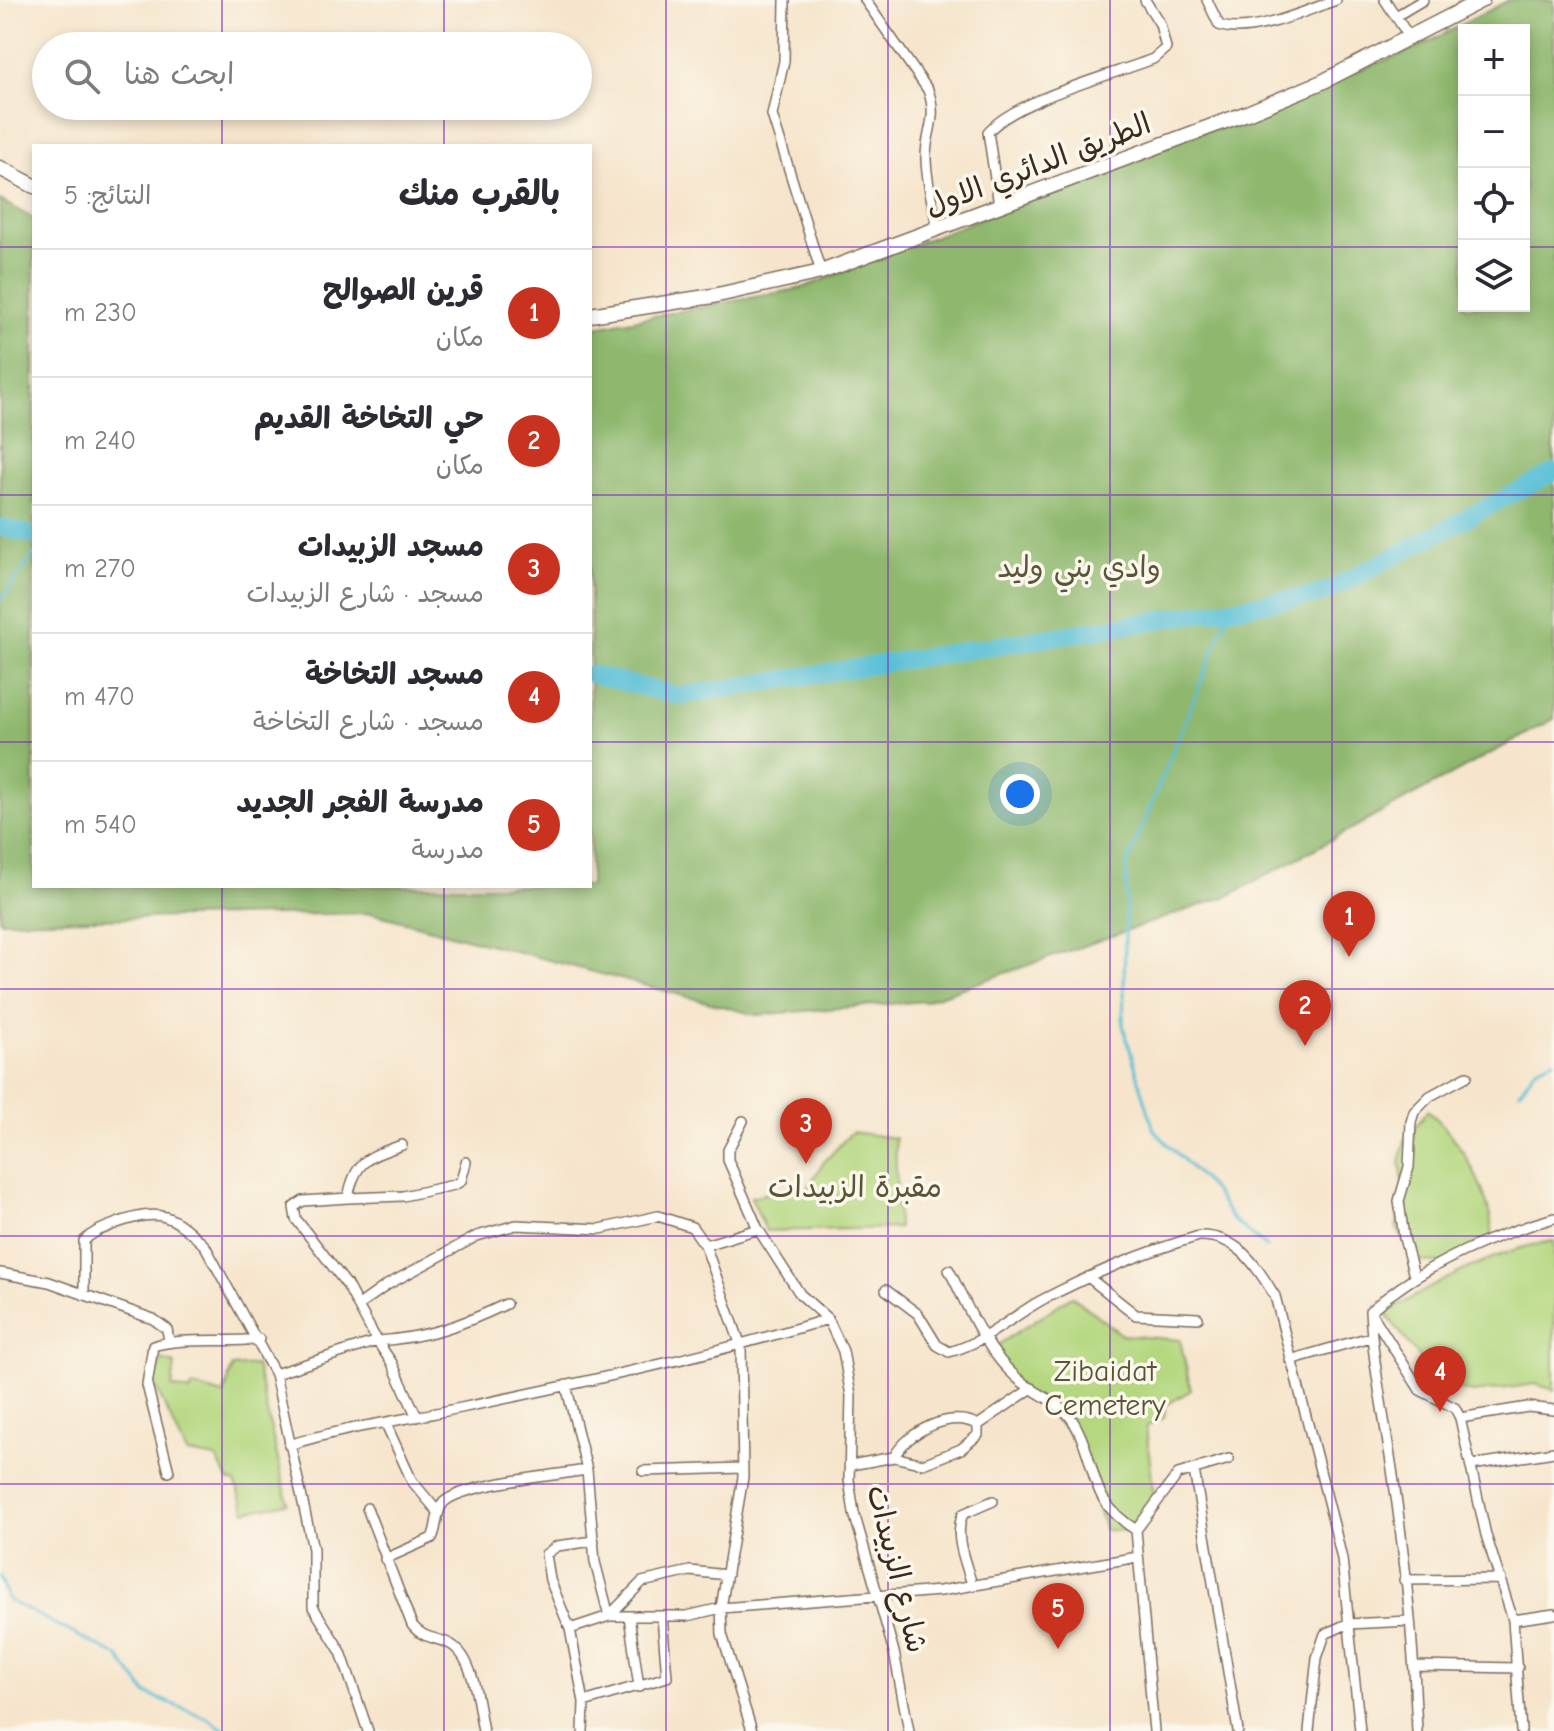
<!DOCTYPE html>
<html lang="ar">
<head>
<meta charset="utf-8">
<style>
	body { margin:0; font-family:"Comic Neue","Playpen Sans Arabic",sans-serif; background:#f7f7f7; color:#2b2b33; direction:rtl }
	.controls { position:absolute; right:24px; top:24px; display:grid; overflow:hidden; border-radius:0px; box-shadow:0 4px 12px #0003 }
	.controls button { width:72px; height:72px; display:grid; place-items:center; padding:0; border:0; border-bottom:2px solid #e1e1e2; background:#fff; color:#2b2b33; font:40px sans-serif }
	.you { position:absolute; left:1020px; top:794px; width:28px; height:28px; margin:-20px; border:6px solid #fff; border-radius:50%; background:#1a73e8; box-shadow:0 0 0 12px #1a73e833 }
	.badge { display:grid; place-items:center; width:52px; height:52px; border-radius:50%; background:#c8321e; color:#fff; font-size:26px; font-weight:700 }
	.pin { position:absolute; translate:-50% -66px; filter:drop-shadow(0 2px 4px #0008) }
	.pin::after { content:''; position:absolute; top:42px; width:28px; height:24px; background:inherit; clip-path:polygon(0 0,100% 0,50% 100%) }
	.list { margin:0; padding:0; list-style:none }
	h2 { display:flex; justify-content:space-between; align-items:center; height:104px; margin:0; padding:0 32px; font-size:34px }
	h2 small { font-size:26px; font-weight:400; color:#7c7c81 }
	.list li { display:grid; grid-template-columns:52px 1fr auto; gap:24px; align-items:center; box-sizing:border-box; height:128px; padding:0 32px; border-top:2px solid #e1e1e2 }
	.list b { display:block; font-size:30px; white-space:nowrap }
	.list p { margin:0; font-size:26px; white-space:nowrap; color:#7c7c81 }
	.list em { font-size:26px; font-style:normal; color:#7c7c81 }
	.icon { flex:none; width:44px; height:44px; fill:none; stroke:currentColor; stroke-width:2; stroke-linecap:round; stroke-linejoin:round }
	.map { position:relative; flex:none; width:1554px; height:1731px; overflow:hidden; direction:ltr }
	.search { position:absolute; background:#fff; box-shadow:0 4px 12px #0003; left:32px; top:32px; width:560px; height:88px; display:flex; align-items:center; gap:20px; box-sizing:border-box; padding:0 28px; border-radius:44px; color:#7c7c81; font-size:30px }
	.panel { position:absolute; background:#fff; box-shadow:0 4px 12px #0003; left:32px; top:144px; width:560px; height:744px; border-radius:0px; direction:rtl }
	.map>svg:first-child { display:block }
	.green { fill:#b4d77f; stroke:#78804e; stroke-width:2 }
	.forest { fill:#8fb86e; stroke:#657146; stroke-width:2; fill-rule:evenodd }
	.lines { fill:none; stroke-linecap:round; stroke-linejoin:round }
	.stream { stroke:#59bfd6; stroke-width:3 }
	.river { stroke:#59bfd6; stroke-width:18 }
	.street-casing { stroke:#7c6b5b; stroke-width:12 }
	.primary-casing { stroke:#7c6b5b; stroke-width:17 }
	.street { stroke:#fff; stroke-width:9 }
	.primary { stroke:#fff; stroke-width:14 }
	.grid { fill:none; stroke:#7b2cbf; stroke-width:2; stroke-opacity:0.55 }
	.labels { text-anchor:middle; dominant-baseline:central; stroke-width:7; stroke-linejoin:round; paint-order:stroke }
	.street-label { font-size:30px; fill:#3b2a1e; stroke:#fbf7ec }
	.park-label { font-size:30px; fill:#595536; stroke:#fbf7ec }
</style>
</head>
<body>
<div class="map">
<svg width="1554" height="1731" viewBox="0 0 1554 1731">
	<rect width="100%" height="100%" fill="#fbf7ec"/>
	<filter id="ink" filterUnits="userSpaceOnUse"><feTurbulence type="fractalNoise" baseFrequency=".0125" numOctaves="2"/><feDisplacementMap in="SourceGraphic" scale="16" xChannelSelector="R" yChannelSelector="G"/><feConvolveMatrix kernelMatrix="1 2 1 2 8 2 1 2 1" color-interpolation-filters="sRGB"/></filter>
	<filter id="wash" filterUnits="userSpaceOnUse"><feTurbulence type="fractalNoise" baseFrequency=".006" numOctaves="4" result="noise"/><feDisplacementMap in="SourceGraphic" scale="32" xChannelSelector="R" yChannelSelector="G"/><feGaussianBlur stdDeviation="1.8" result="paint"/><feColorMatrix in="noise" values="0 0 0 0 0 0 0 0 0 0 0 0 0 0 0 0 0 1.4 0 .05"/><feComposite in="paint" operator="in"/></filter>
	<g filter="url(#wash)">
		<rect width="100%" height="100%" fill="#f6e5cc"/>
		<path class="green" d="M 1428,1110 C 1463,1142 1492,1195 1493,1242 L 1441,1264 L 1415,1260 L 1396,1227 L 1404,1187 L 1400,1163 L 1405,1140 Z
			M 852,1132 L 895,1138 L 898,1228 L 766,1231 L 751,1197 L 796,1187 L 807,1189 L 823,1163 Z
			M 1554,1241 L 1554,1390 L 1535,1384 L 1473,1393 L 1439,1383 L 1386,1314 C 1432,1284 1500,1248 1554,1241 Z
			M 1072,1296 L 1122,1335 L 1180,1340 L 1191,1390 L 1165,1406 L 1164,1417 L 1146,1427 L 1154,1497 L 1133,1531 L 1105,1530 L 1073,1435 L 1010,1384 L 998,1345 Z
			M 161,1360 L 175,1364 L 172,1387 L 190,1392 L 193,1386 L 224,1395 L 232,1367 L 256,1365 L 288,1503 L 246,1511 L 235,1482 L 229,1481 L 216,1458 L 187,1453 L 154,1384 Z"/>
		<path class="forest" d="M 1509,0 L 1554,0 L 1554,719 L 1230,895 L 925,1001 L 756,1015 L 371,913 L 0,921 L 0,200 L 34,219 L 34,886 L 590,886 L 590,328 L 802,288 L 1421,46 ZM 1464,30 L 1524,30 L 1524,306 L 1464,306 Z"/>
		<g class="lines">
			<path class="stream" d="M 0,601 L 34,554
				M 1231,608 L 1127,864 L 1123,1026 L 1154,1130 L 1213,1190 L 1232,1219 L 1266,1247
				M 1520,1091 L 1536,1068 L 1554,1060
				M 0,1577 L 8,1600 L 118,1656 L 147,1694 L 207,1718 L 226,1731"/>
			<path class="river" d="M 0,527 L 34,535
				M 590,674 L 679,696 L 1322,594 L 1554,472"/>
		</g>
	</g>
	<g filter="url(#ink)">
		<g class="lines">
			<defs>
				<path id="street" d="M 785,0 L 784,61 L 772,115 L 821,272
					M 865,0 L 928,90 C 939,120 925,132 926,160 C 927,183 933,207 938,230
					M 1207,0 L 1219,25 C 1248,37 1308,10 1336,0
					M 1385,0 L 1410,38
					M 1396,16 L 1423,0
					M 999,205 L 988,132 C 1015,100 1112,75 1153,59 L 1166,48 L 1160,24 L 1145,0
					M 743,1121 L 728,1150 L 728,1160 L 758,1229 L 800,1294 L 828,1319 L 843,1351 L 851,1396 L 849,1480 L 854,1513 L 894,1652 L 909,1731
					M 348,1198 L 403,1196 L 454,1185 L 461,1181 L 466,1162
					M 705,1245 L 758,1229
					M 949,1270 C 967,1305 986,1352 1017,1378 C 1038,1397 1064,1401 1077,1428 C 1100,1473 1086,1498 1136,1530 L 1154,1731
					M 0,1273 L 49,1282 L 153,1319 L 167,1329 L 169,1341
					M 1414,1276 L 1404,1238 L 1399,1201 L 1409,1167 L 1411,1122 L 1414,1112 L 1430,1096 L 1467,1076
					M 1088,1277 L 1136,1315 L 1198,1318
					M 886,1290 L 918,1314 L 937,1345 L 949,1352 C 984,1343 1010,1318 1040,1301 C 1094,1273 1141,1253 1199,1236 C 1239,1235 1256,1266 1275,1296 L 1334,1525 L 1342,1559 L 1360,1731
					M 84,1295 L 84,1241 C 93,1231 105,1228 117,1223 C 161,1208 172,1214 205,1246 L 275,1374 L 313,1549 L 313,1607 L 341,1652 L 368,1731
					M 359,1305 L 387,1285 L 477,1236 L 516,1225 L 600,1229 L 658,1216 L 692,1227 L 705,1245 L 741,1346 L 743,1477 L 721,1608 L 722,1634 L 752,1731
					M 1370,1311 L 1420,1390 L 1455,1408 L 1460,1418 L 1486,1535 L 1513,1620 L 1521,1731
					M 377,1341 C 425,1338 463,1325 506,1304
					M 377,1341 L 392,1363 L 417,1417
					M 1290,1360 L 1370,1337
					M 275,1374 L 377,1341 L 347,1285 L 296,1219 L 294,1207 L 303,1201 L 348,1198 C 355,1160 368,1157 402,1145
					M 566,1385 L 587,1470 L 595,1562 L 609,1616
					M 1460,1418 L 1528,1407 L 1554,1410
					M 386,1424 L 412,1481 L 438,1512
					M 289,1445 C 345,1427 404,1420 461,1408 C 585,1382 708,1356 828,1319
					M 894,1457 C 907,1432 951,1409 978,1425 L 1032,1388
					M 851,1465 L 894,1457 L 923,1464 L 961,1449 L 978,1435 L 978,1425
					M 1472,1465 L 1554,1452
					M 1194,1470 L 1238,1731
					M 643,1471 L 743,1468
					M 169,1472 L 147,1385 L 153,1346 C 181,1337 226,1343 259,1339
					M 367,1508 L 412,1625 C 423,1639 436,1637 450,1644 C 475,1657 478,1707 483,1731
					M 1136,1530 L 1178,1474 L 1229,1459
					M 385,1559 L 432,1538 C 438,1527 435,1511 444,1502 C 463,1484 557,1475 587,1470
					M 1404,1580 L 1501,1579
					M 972,1585 C 966,1562 953,1537 963,1514 L 993,1501
					M 609,1616 L 642,1582 L 690,1571 L 727,1575
					M 629,1616 L 639,1687
					M 1513,1620 L 1554,1614
					M 570,1629 L 550,1580 L 546,1554 L 557,1546 L 594,1541
					M 1414,1666 L 1518,1668
					M 584,1702 L 667,1677 L 662,1617
					M 583,1731 L 584,1702 L 570,1629 L 609,1616 L 687,1616 L 721,1608 L 940,1591 L 1138,1557
					M 1309,1731 L 1317,1658 L 1325,1634 L 1347,1624 L 1410,1621
					M 1417,1731 C 1414,1644 1405,1555 1392,1469 C 1384,1416 1373,1364 1370,1311 C 1423,1265 1487,1237 1554,1218"/>
				<path id="primary" d="M 0,168 L 34,186
					M 590,315 L 713,296 L 821,272 L 1247,113 L 1322,82 L 1482,0"/>
			</defs>
			<use href="#street" class="street-casing"/>
			<use href="#primary" class="primary-casing"/>
			<use href="#street" class="street"/>
			<use href="#primary" class="primary"/>
		</g>
	</g>
	<path class="grid" d="M 222,0 L 222,46M 444,0 L 444,46M 666,0 L 666,1731M 888,0 L 888,1731M 1110,0 L 1110,1731M 1332,0 L 1332,1731M 222,106 L 222,146M 444,106 L 444,146M 0,247 L 34,247M 590,247 L 1464,247M 1524,247 L 1554,247M 0,495 L 34,495M 590,495 L 1554,495M 0,742 L 34,742M 590,742 L 1554,742M 222,886 L 222,1731M 444,886 L 444,1731M 0,989 L 1554,989M 0,1236 L 1554,1236M 0,1484 L 1554,1484"/>
	<g class="labels">
		<g class="street-label">
			<text transform="translate(1038 165) rotate(-21)">الطريق الدائري الاول</text>
			<text transform="translate(897 1569) rotate(76)">شارع الزبيدات</text>
		</g>
		<g class="park-label">
			<text x="1079" y="567">وادي بني وليد</text>
			<text x="855" y="1187">مقبرة الزبيدات</text>
			<text x="1105" y="1371">Zibaidat<tspan x="1105" dy="34">Cemetery</tspan></text>
		</g>
	</g>
</svg>
<div class="controls">
<button>+</button>
<button>−</button>
<button><svg class="icon" aria-label="locate" viewBox="0 0 24 24"><circle cx="12" cy="12" r="6"/><path d="M12 2v4M12 18v4M2 12h4M18 12h4"/></svg></button>
<button><svg class="icon" aria-label="layers" viewBox="0 0 24 24"><path d="M12 4l9 5-9 5-9-5zM3 14l9 5 9-5"/></svg></button>
</div>
<div class="you"></div>
<div class="pin badge" style="left:1349px;top:957px">1</div>
<div class="pin badge" style="left:1305px;top:1046px">2</div>
<div class="pin badge" style="left:806px;top:1164px">3</div>
<div class="pin badge" style="left:1440px;top:1412px">4</div>
<div class="pin badge" style="left:1058px;top:1649px">5</div>
<div class="search"><svg class="icon" aria-label="search" viewBox="0 0 24 24"><circle cx="10" cy="10" r="6"/><path d="M15 15l6 6"/></svg>ابحث هنا</div>
<section class="panel">
<h2>بالقرب منك<small>النتائج: 5</small></h2>
<ul class="list">
<li><span class="badge">1</span><div><b>قرين الصوالح</b><p>مكان</p></div><em>230 m</em></li>
<li><span class="badge">2</span><div><b>حي التخاخة القديم</b><p>مكان</p></div><em>240 m</em></li>
<li><span class="badge">3</span><div><b>مسجد الزبيدات</b><p>مسجد · شارع الزبيدات</p></div><em>270 m</em></li>
<li><span class="badge">4</span><div><b>مسجد التخاخة</b><p>مسجد · شارع التخاخة</p></div><em>470 m</em></li>
<li><span class="badge">5</span><div><b>مدرسة الفجر الجديد</b><p>مدرسة</p></div><em>540 m</em></li>
</ul>
</section>
</div>
</body>
</html>
